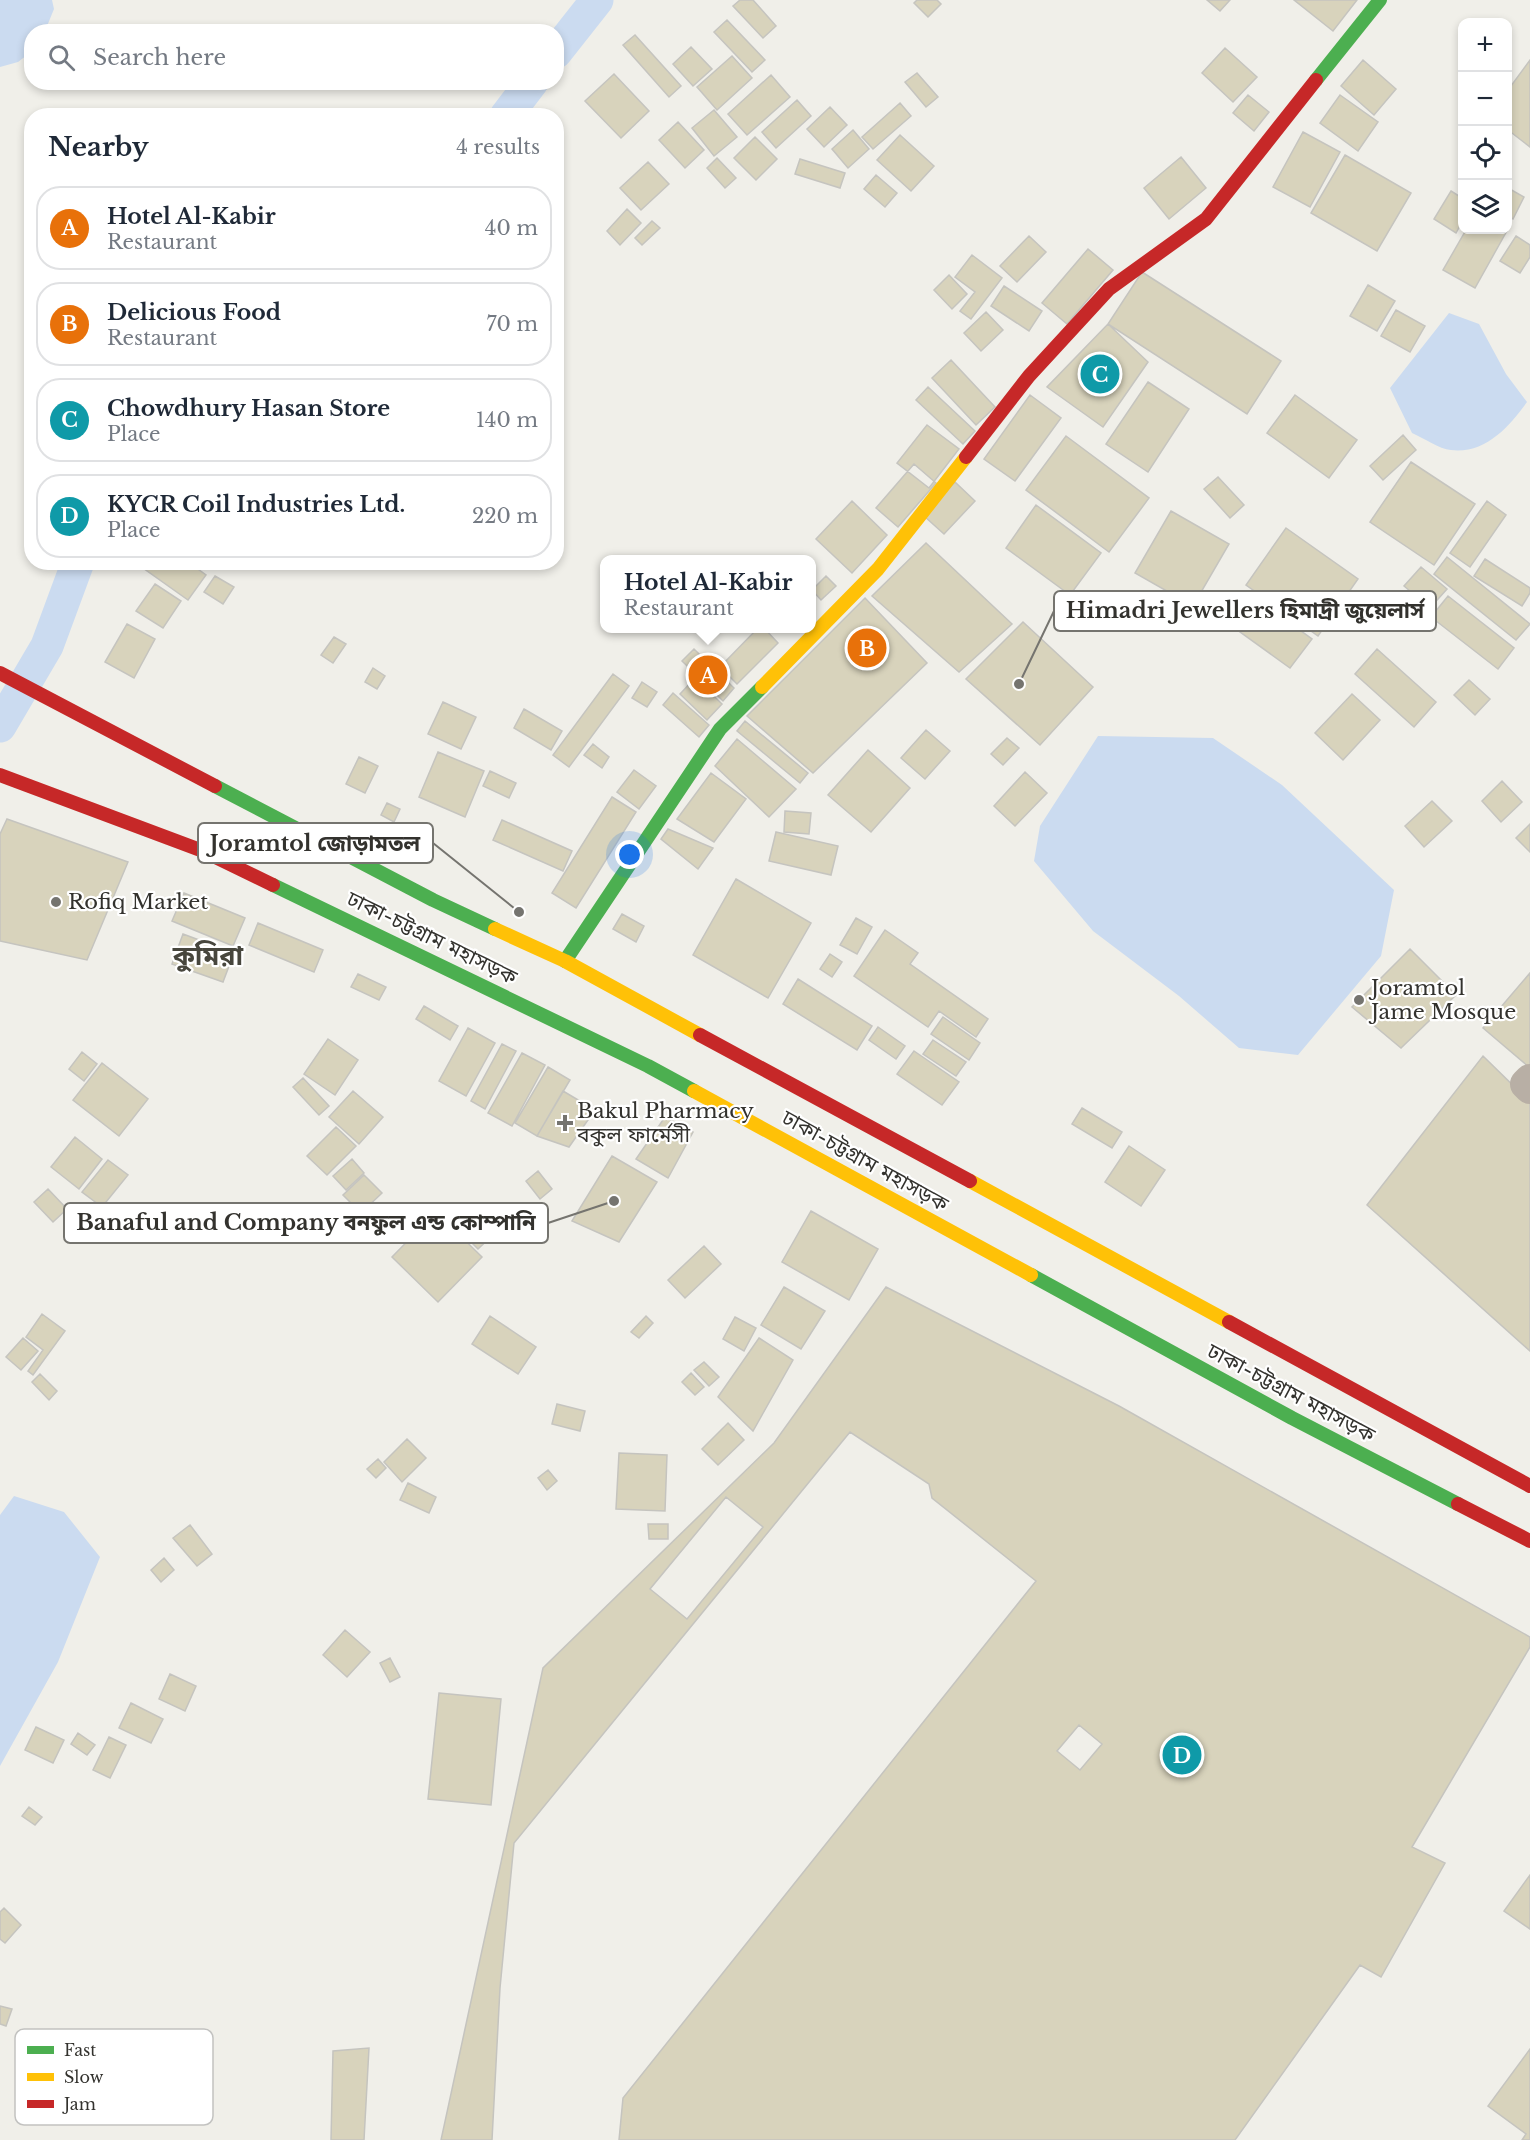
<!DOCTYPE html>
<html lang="en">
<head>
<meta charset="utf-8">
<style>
	body { margin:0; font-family:"Libre Baskerville","Noto Sans Bengali",serif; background:#f6f6f7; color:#1f2937 }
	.controls { position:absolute; right:18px; top:18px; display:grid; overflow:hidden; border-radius:12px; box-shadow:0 3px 9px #0003 }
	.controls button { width:54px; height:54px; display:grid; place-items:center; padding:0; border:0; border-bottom:2px solid #e0e1e3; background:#fff; color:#1f2937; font:30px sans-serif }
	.you { position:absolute; left:630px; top:855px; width:21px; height:21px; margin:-15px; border:4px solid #fff; border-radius:50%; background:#1a73e8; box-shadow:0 0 0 9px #1a73e833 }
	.badge { display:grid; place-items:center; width:39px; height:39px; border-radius:50%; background:#1a73e8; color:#fff; font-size:20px; font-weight:700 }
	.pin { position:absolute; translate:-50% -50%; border:3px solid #fff; box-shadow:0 2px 6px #0006 }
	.popup { position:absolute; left:600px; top:555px; width:216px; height:78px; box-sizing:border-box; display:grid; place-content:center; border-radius:12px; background:#fff; filter:drop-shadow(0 2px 4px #0005); font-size:20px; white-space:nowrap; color:#747a83 }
	.popup b { font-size:22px; color:#1f2937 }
	.popup::after { content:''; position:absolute; left:50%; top:100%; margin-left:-12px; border:12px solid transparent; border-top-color:#fff }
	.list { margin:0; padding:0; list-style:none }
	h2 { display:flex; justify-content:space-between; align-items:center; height:78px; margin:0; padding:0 24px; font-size:26px }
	h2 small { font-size:20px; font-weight:400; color:#747a83 }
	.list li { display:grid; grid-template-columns:39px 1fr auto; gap:18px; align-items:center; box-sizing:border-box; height:84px; margin:0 12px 12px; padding:0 12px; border:2px solid #e0e1e3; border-radius:24px }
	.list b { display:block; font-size:22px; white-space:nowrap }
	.list p { margin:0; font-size:20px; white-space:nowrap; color:#747a83 }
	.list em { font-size:20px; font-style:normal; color:#747a83 }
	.icon { flex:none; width:33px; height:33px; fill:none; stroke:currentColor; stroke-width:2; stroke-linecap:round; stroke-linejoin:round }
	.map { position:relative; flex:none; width:1530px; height:2140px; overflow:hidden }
	.search { position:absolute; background:#fff; box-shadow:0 3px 9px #0003; left:24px; top:24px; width:540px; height:66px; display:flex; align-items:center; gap:15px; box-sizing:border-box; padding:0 21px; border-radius:24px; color:#747a83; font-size:22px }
	.panel { position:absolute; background:#fff; box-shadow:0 3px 9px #0003; left:24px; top:108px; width:540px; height:462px; border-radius:24px }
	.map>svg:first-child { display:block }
	.water { fill:#cbdbf0 }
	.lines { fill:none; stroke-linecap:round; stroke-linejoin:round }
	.canal { stroke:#cbdbf0; stroke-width:33 }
	.building { fill:#d8d3bc; stroke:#c5c4bf; stroke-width:1.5; fill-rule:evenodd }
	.street { stroke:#b8afa5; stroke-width:32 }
	.fast { stroke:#4caf50; stroke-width:14 }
	.slow { stroke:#ffc107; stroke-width:14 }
	.jam { stroke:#c62828; stroke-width:14 }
	.poi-dot { fill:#75746f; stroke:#fff; stroke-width:2 }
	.labels { text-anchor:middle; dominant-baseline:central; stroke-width:4.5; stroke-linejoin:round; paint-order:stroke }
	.poi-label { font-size:21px; fill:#33322e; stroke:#fff; text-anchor:start }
	.street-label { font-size:21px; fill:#33322e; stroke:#fff }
	.district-label { font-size:27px; font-weight:bold; fill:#47463d; stroke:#fff }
	.key { fill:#fff; stroke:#c2c2c0; stroke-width:1.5 }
	.key-label { font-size:16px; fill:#33322e }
	.leader { fill:none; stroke:#75746f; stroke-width:2 }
	.callout-dot { fill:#75746f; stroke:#fff; stroke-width:2 }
	.callout { fill:#fff; stroke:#75746f; stroke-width:2 }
	.callout-label { font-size:22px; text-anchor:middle; font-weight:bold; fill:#33322e }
</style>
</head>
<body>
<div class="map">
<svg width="1530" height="2140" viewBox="0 0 1530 2140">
	<rect width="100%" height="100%" fill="#f0efe9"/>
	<path class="water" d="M 0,0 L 52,0 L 54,9 L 45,31 L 32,32 L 31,52 L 18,62 L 0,67 Z
		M 1449,313 L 1479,324 L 1506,374 L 1527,402 C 1509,427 1485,454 1451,450 C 1439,449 1424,438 1412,433 L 1390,388 Z
		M 1098,736 L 1213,738 L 1282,785 L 1394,890 L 1381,956 L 1298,1055 L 1239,1048 L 1179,996 L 1093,931 L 1034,861 L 1040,826 Z
		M 14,1496 L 64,1512 L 100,1557 L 58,1662 L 0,1766 L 0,1515 Z"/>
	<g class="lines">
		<path class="canal" d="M 556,52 L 597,0
			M 506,116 L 532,82
			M 0,726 L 47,646 L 78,562"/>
	</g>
	<path class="building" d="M 740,0 L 753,0 L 776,26 L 763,38 L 733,6 Z
		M 917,0 L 937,0 L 941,4 L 928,17 L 914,3 Z
		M 1207,0 L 1230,0 L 1220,11 Z
		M 1294,0 L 1357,0 L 1333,31 Z
		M 727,20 L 765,60 L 752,72 L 714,32 Z
		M 635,35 L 681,86 L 669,97 L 623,45 Z
		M 691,47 L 712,69 L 693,86 L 673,64 Z
		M 1225,48 L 1257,77 L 1233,102 L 1202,73 Z
		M 732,56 L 752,78 L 717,110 L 697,87 Z
		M 1363,60 L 1396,89 L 1374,115 L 1341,86 Z
		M 1530,60 L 1530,147 L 1508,130 L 1508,90 Z
		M 917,73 L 938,97 L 926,107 L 905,82 Z
		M 614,74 L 649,111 L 621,138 L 585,101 Z
		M 771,75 L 790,97 L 747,135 L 728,114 Z
		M 1248,95 L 1269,112 L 1254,131 L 1233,113 Z
		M 1340,95 L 1378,122 L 1358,151 L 1320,123 Z
		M 797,100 L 811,116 L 776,148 L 762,132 Z
		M 900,103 L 911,116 L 873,149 L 862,137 Z
		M 830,107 L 847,125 L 824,147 L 807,129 Z
		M 714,110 L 737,137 L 714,156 L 692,128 Z
		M 678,122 L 704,150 L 685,168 L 659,140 Z
		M 853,130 L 869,149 L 848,168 L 832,149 Z
		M 1303,132 L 1340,152 L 1310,207 L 1273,187 Z
		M 900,135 L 934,166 L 911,191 L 877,160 Z
		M 755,137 L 777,159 L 756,180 L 734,158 Z
		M 1345,155 L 1411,193 L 1377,251 L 1311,213 Z
		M 1181,157 L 1206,188 L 1169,219 L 1144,188 Z
		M 717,158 L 736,178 L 725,188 L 707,168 Z
		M 800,159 L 845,173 L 840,188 L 795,174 Z
		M 648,162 L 669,184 L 641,210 L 620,188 Z
		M 876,175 L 897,193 L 885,207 L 864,189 Z
		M 1508,188 L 1524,197 L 1513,219 L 1508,216 Z
		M 1451,191 L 1462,198 L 1462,222 L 1456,233 L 1434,219 Z
		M 627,209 L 641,223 L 620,245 L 607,231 Z
		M 652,221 L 660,228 L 642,245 L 635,238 Z
		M 1508,229 L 1475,288 L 1443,270 L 1466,230 Z
		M 1029,236 L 1046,252 L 1017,282 L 1000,266 Z
		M 1516,236 L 1530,245 L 1530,257 L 1520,273 L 1500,261 Z
		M 1088,249 L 1113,270 L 1067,324 L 1042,303 Z
		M 972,255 L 1002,278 L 971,319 L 960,311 L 975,292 L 955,277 Z
		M 1142,272 L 1281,361 L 1247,414 L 1108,324 Z
		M 949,275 L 967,294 L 952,309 L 934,290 Z
		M 1368,285 L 1395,301 L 1377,331 L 1350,316 Z
		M 1004,286 L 1042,311 L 1029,331 L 991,306 Z
		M 1396,310 L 1425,326 L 1410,352 L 1381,336 Z
		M 986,312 L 1003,330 L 981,351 L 964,333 Z
		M 1108,324 L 1148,362 L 1103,427 L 1047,387 Z
		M 951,360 L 995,407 L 976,425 L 932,378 Z
		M 1148,382 L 1189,409 L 1148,472 L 1106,444 Z
		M 928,387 L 975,431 L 963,444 L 916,400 Z
		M 1030,395 L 1061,418 L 1015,481 L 984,459 Z
		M 1295,395 L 1357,440 L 1329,478 L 1267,433 Z
		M 927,425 L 959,449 L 929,488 L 897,463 Z
		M 1403,435 L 1416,450 L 1383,480 L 1370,466 Z
		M 1066,436 L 1149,498 L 1109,552 L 1026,490 Z
		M 1411,462 L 1475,504 L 1434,565 L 1370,522 Z
		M 914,464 L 936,483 L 898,527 L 876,508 Z
		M 1218,477 L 1244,505 L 1230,518 L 1204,489 Z
		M 955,482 L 975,501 L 944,534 L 924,516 Z
		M 852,501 L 887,535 L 852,573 L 816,539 Z
		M 1487,501 L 1506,515 L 1470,567 L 1450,553 Z
		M 1036,505 L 1101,553 L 1070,595 L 1006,548 Z
		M 1171,511 L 1229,544 L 1193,606 L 1135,573 Z
		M 1286,528 L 1358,579 L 1318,636 L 1246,585 Z
		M 926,543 L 1012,624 L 959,672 L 872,596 Z
		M 1447,557 L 1530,624 L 1516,640 L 1434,574 Z
		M 1485,559 L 1530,588 L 1530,593 L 1522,606 L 1474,576 Z
		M 147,562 L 188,562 L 206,575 L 188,600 L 143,568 Z
		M 1421,567 L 1447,589 L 1430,608 L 1404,586 Z
		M 215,576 L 234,587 L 223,604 L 204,592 Z
		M 826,576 L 836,586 L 821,600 L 812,590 Z
		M 155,584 L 181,601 L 163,628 L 136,611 Z
		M 1250,594 L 1312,639 L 1290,668 L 1229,624 Z
		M 1448,596 L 1514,648 L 1498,669 L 1431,617 Z
		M 865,598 L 927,663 L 813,773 L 747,716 Z
		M 1023,622 L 1093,687 L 1040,745 L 966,679 Z
		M 127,624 L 155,639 L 134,678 L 105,662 Z
		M 758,628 L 764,628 L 778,643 L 737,684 L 720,667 Z
		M 334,637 L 346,644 L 333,663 L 321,655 Z
		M 694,649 L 734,688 L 723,701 L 682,661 Z
		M 1377,649 L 1436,702 L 1414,727 L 1355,674 Z
		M 373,668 L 385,676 L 377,689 L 365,682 Z
		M 613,674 L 629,686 L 569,767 L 553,755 Z
		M 695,678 L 722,704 L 707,720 L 680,694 Z
		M 1469,680 L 1490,699 L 1475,715 L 1454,695 Z
		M 642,682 L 657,692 L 647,707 L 632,698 Z
		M 673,693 L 709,725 L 699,737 L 663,705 Z
		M 1352,694 L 1380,720 L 1343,760 L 1315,733 Z
		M 443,702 L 476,717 L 461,749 L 428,734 Z
		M 524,709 L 562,731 L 551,750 L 514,728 Z
		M 745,721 L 808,773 L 800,783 L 737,731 Z
		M 926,730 L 950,751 L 925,779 L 901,758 Z
		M 1007,738 L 1019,748 L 1003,765 L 991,754 Z
		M 737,739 L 796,789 L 769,817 L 715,766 Z
		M 593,744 L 609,757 L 602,768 L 584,755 Z
		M 868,750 L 910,788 L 871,832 L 828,795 Z
		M 438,752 L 484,771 L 465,817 L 419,797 Z
		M 359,757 L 378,766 L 365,793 L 346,784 Z
		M 634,770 L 656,786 L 639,809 L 617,792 Z
		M 490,771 L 516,783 L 509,798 L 483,786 Z
		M 1025,772 L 1047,793 L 1015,826 L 994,806 Z
		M 711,773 L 746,799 L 714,842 L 677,819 Z
		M 1502,781 L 1522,802 L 1501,822 L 1482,801 Z
		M 612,797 L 636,812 L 576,908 L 552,893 Z
		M 1432,801 L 1452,821 L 1424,847 L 1405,826 Z
		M 387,803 L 400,809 L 394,822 L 381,815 Z
		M 785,811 L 811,813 L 809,834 L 784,832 Z
		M 7,819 L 128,862 L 87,960 L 0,941 L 0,834 Z
		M 502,820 L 572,851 L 563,871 L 493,840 Z
		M 1530,824 L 1530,852 L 1516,838 Z
		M 668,829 L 713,848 L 698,869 L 661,839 Z
		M 776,832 L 838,846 L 831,875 L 769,861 Z
		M 736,879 L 811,923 L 768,998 L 693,955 Z
		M 184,893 L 245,918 L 233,946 L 172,921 Z
		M 622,914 L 644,926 L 636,942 L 613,929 Z
		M 856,918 L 872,927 L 857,954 L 840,945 Z
		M 258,923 L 323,950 L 314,972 L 249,945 Z
		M 885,930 L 918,953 L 910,964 L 988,1019 L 976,1037 L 939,1011 L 928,1027 L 854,976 Z
		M 183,934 L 234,953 L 223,982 L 172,964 Z
		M 1410,949 L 1456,995 L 1401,1048 L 1352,1007 Z
		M 830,954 L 842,962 L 832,977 L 820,969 Z
		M 1530,973 L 1530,1068 L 1483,1028 Z
		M 358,974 L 386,987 L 379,1000 L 351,987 Z
		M 798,979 L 872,1026 L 857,1050 L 783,1004 Z
		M 424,1006 L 458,1026 L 450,1040 L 416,1019 Z
		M 943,1017 L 980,1043 L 969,1060 L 931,1034 Z
		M 878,1027 L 905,1046 L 896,1059 L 869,1040 Z
		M 468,1028 L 495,1043 L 466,1096 L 439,1081 Z
		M 328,1039 L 358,1060 L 335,1095 L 304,1074 Z
		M 933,1040 L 966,1062 L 956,1076 L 923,1054 Z
		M 502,1044 L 516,1051 L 485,1109 L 471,1101 Z
		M 914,1051 L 959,1082 L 942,1105 L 897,1074 Z
		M 82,1052 L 97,1064 L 84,1081 L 69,1069 Z
		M 522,1053 L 545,1065 L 512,1126 L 488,1113 Z
		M 1483,1056 L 1530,1102 L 1530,1351 L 1367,1205 Z
		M 102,1063 L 148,1099 L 119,1136 L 73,1100 Z
		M 548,1067 L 570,1080 L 537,1136 L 515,1123 Z
		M 303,1078 L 329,1106 L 319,1115 L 293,1087 Z
		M 353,1091 L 383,1117 L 359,1144 L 329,1117 Z
		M 563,1091 L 595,1110 L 569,1147 L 537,1136 Z
		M 1082,1108 L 1122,1132 L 1112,1148 L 1072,1124 Z
		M 665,1117 L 693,1132 L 668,1178 L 636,1159 Z
		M 336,1127 L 356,1146 L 327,1175 L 307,1156 Z
		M 75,1137 L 102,1159 L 79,1189 L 51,1167 Z
		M 1129,1146 L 1165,1170 L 1141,1206 L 1105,1182 Z
		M 612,1156 L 657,1182 L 619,1242 L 572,1221 Z
		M 352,1159 L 364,1173 L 346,1190 L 333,1176 Z
		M 108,1160 L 128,1175 L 102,1207 L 82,1192 Z
		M 538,1171 L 552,1189 L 540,1199 L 526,1181 Z
		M 364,1175 L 382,1193 L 361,1213 L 343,1195 Z
		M 48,1189 L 67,1209 L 53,1222 L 34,1202 Z
		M 811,1211 L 878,1249 L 849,1300 L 782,1262 Z
		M 436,1212 L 482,1257 L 438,1302 L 392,1257 Z
		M 479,1219 L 494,1234 L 478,1249 L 463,1234 Z
		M 704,1246 L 721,1264 L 685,1298 L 668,1280 Z
		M 784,1287 L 825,1311 L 801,1349 L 761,1325 Z
		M 886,1287 L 1119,1406 L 1530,1637 L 1530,1647 L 1412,1847 L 1445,1863 L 1381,1977 L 1360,1965 L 1235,2140 L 619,2140 L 623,2098 L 1036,1581 L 932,1498 L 929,1484 L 850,1432 L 514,1843 L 500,1988 L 492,2140 L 441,2140 L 543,1668 L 774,1443 ZM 726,1497 L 763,1527 L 687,1619 L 650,1589 Z
		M 42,1314 L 65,1331 L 33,1375 L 28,1371 L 43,1350 L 26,1337 Z
		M 490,1316 L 536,1347 L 518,1374 L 472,1344 Z
		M 646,1316 L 653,1323 L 639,1338 L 631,1332 Z
		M 735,1317 L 756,1328 L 744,1351 L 723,1339 Z
		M 23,1338 L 38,1351 L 21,1370 L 6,1357 Z
		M 759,1338 L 793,1360 L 753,1431 L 718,1397 Z
		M 704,1362 L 719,1377 L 709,1386 L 694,1370 Z
		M 691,1373 L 704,1387 L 695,1395 L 682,1382 Z
		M 40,1374 L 57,1391 L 49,1400 L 32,1382 Z
		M 557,1404 L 585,1411 L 580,1431 L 552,1424 Z
		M 728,1423 L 744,1440 L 718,1465 L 702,1449 Z
		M 407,1439 L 426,1458 L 402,1482 L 384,1462 Z
		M 619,1453 L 667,1455 L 665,1511 L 616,1509 Z
		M 378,1459 L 386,1468 L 376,1478 L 367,1469 Z
		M 548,1470 L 557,1481 L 547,1490 L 538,1478 Z
		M 408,1483 L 436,1497 L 429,1513 L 400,1500 Z
		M 648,1524 L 668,1524 L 668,1539 L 649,1539 Z
		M 190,1525 L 212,1554 L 197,1566 L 173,1538 Z
		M 164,1558 L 174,1570 L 161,1582 L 151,1570 Z
		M 345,1630 L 370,1652 L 347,1677 L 323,1655 Z
		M 390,1658 L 400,1677 L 390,1682 L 380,1663 Z
		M 170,1674 L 196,1686 L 185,1711 L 159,1699 Z
		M 439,1693 L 501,1699 L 491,1805 L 428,1799 Z
		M 131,1703 L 163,1719 L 151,1743 L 119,1728 Z
		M 1079,1725 L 1102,1744 L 1080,1770 L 1057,1751 Z
		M 36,1727 L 64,1740 L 53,1763 L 25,1750 Z
		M 78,1733 L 95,1745 L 87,1755 L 71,1744 Z
		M 109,1737 L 126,1745 L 110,1778 L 93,1770 Z
		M 29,1807 L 42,1817 L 35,1825 L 22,1816 Z
		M 1530,1875 L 1530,1929 L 1504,1911 Z
		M 4,1908 L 21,1925 L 5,1943 L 0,1939 L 0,1912 Z
		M 0,2006 L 12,2009 L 6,2026 L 0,2024 Z
		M 369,2048 L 364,2140 L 331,2140 L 333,2051 Z
		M 1530,2049 L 1530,2140 L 1522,2140 L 1526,2134 L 1488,2106 Z"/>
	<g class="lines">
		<path class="street" d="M 1530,1080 L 1526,1084 L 1530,1088"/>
		<path class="fast" d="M 1316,80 L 1380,0
			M 215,786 L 433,900 L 495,929
			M 273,885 L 648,1066 L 694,1091
			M 565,961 L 720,729 L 762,687
			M 1031,1275 L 1292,1418 L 1458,1504"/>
		<path class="slow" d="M 762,687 L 878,569 L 966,457
			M 495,929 L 565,961 L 700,1035
			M 694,1091 L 1031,1275
			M 970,1181 L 1229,1322"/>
		<path class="jam" d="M 966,457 L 1029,376 L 1109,289 L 1206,219 L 1316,80
			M 0,673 L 215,786
			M 0,775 L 203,851 L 273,885
			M 700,1035 L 970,1181
			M 1229,1322 L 1530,1486
			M 1458,1504 L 1530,1541"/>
	</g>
	<g class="poi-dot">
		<circle cx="56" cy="902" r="6"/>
		<circle cx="1359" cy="1000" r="6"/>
		<path d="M562 1114h6v6h6v6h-6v6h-6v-6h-6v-6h6z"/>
	</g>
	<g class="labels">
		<g class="poi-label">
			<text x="68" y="902">Rofiq Market</text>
			<text x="1371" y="988">Joramtol<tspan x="1371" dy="24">Jame Mosque</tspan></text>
			<text x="577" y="1111">Bakul Pharmacy<tspan x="577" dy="24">বকুল ফার্মেসী</tspan></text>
		</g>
		<g class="street-label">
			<text transform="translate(432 938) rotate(26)">ঢাকা-চট্টগ্রাম মহাসড়ক</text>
			<text transform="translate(865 1161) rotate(29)">ঢাকা-চট্টগ্রাম মহাসড়ক</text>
			<text transform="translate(1291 1393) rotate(28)">ঢাকা-চট্টগ্রাম মহাসড়ক</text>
		</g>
		<g class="district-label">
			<text x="208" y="955">কুমিরা</text>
		</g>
	</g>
	<rect x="15" y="2029" width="198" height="96" rx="9" class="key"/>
	<rect x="27" y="2046" width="27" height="8" fill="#4caf50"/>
	<rect x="27" y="2073" width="27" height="8" fill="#ffc107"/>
	<rect x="27" y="2100" width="27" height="8" fill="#c62828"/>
	<g class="key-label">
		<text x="64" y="2056">Fast</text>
		<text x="64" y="2083">Slow</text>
		<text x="64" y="2110">Jam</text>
	</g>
	<path class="leader" d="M1019 684L1054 611M519 912L433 843M614 1201L548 1223"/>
	<g class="callout-dot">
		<circle cx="1019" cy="684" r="6"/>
		<circle cx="519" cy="912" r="6"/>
		<circle cx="614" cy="1201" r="6"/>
	</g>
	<g class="callout">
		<rect x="1054" y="591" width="382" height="40" rx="6"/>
		<rect x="198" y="823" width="235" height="40" rx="6"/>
		<rect x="64" y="1203" width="484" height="40" rx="6"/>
	</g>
	<g class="callout-label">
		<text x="1245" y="618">Himadri Jewellers হিমাদ্রী জুয়েলার্স</text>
		<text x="315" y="851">Joramtol জোড়ামতল</text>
		<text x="306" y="1230">Banaful and Company বনফুল এন্ড কোম্পানি</text>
	</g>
</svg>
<div class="controls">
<button>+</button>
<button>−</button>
<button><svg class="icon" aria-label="locate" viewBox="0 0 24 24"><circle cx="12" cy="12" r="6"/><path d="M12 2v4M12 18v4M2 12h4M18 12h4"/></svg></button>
<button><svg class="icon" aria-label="layers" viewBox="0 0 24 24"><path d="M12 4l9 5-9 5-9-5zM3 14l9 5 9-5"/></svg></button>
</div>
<div class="you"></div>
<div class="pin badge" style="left:708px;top:675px;background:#e8710a">A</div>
<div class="popup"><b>Hotel Al-Kabir</b>Restaurant</div>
<div class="pin badge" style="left:867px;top:648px;background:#e8710a">B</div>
<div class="pin badge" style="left:1100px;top:374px;background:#0f9aa8">C</div>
<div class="pin badge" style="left:1182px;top:1755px;background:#0f9aa8">D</div>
<div class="search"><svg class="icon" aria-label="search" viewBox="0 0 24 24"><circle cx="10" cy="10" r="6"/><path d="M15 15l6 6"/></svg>Search here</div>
<section class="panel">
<h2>Nearby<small>4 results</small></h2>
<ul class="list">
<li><span class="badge" style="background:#e8710a">A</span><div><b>Hotel Al-Kabir</b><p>Restaurant</p></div><em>40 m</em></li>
<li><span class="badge" style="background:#e8710a">B</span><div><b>Delicious Food</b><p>Restaurant</p></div><em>70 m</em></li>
<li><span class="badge" style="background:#0f9aa8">C</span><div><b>Chowdhury Hasan Store</b><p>Place</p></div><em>140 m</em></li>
<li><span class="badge" style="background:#0f9aa8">D</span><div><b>KYCR Coil Industries Ltd.</b><p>Place</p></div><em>220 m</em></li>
</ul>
</section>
</div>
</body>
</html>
